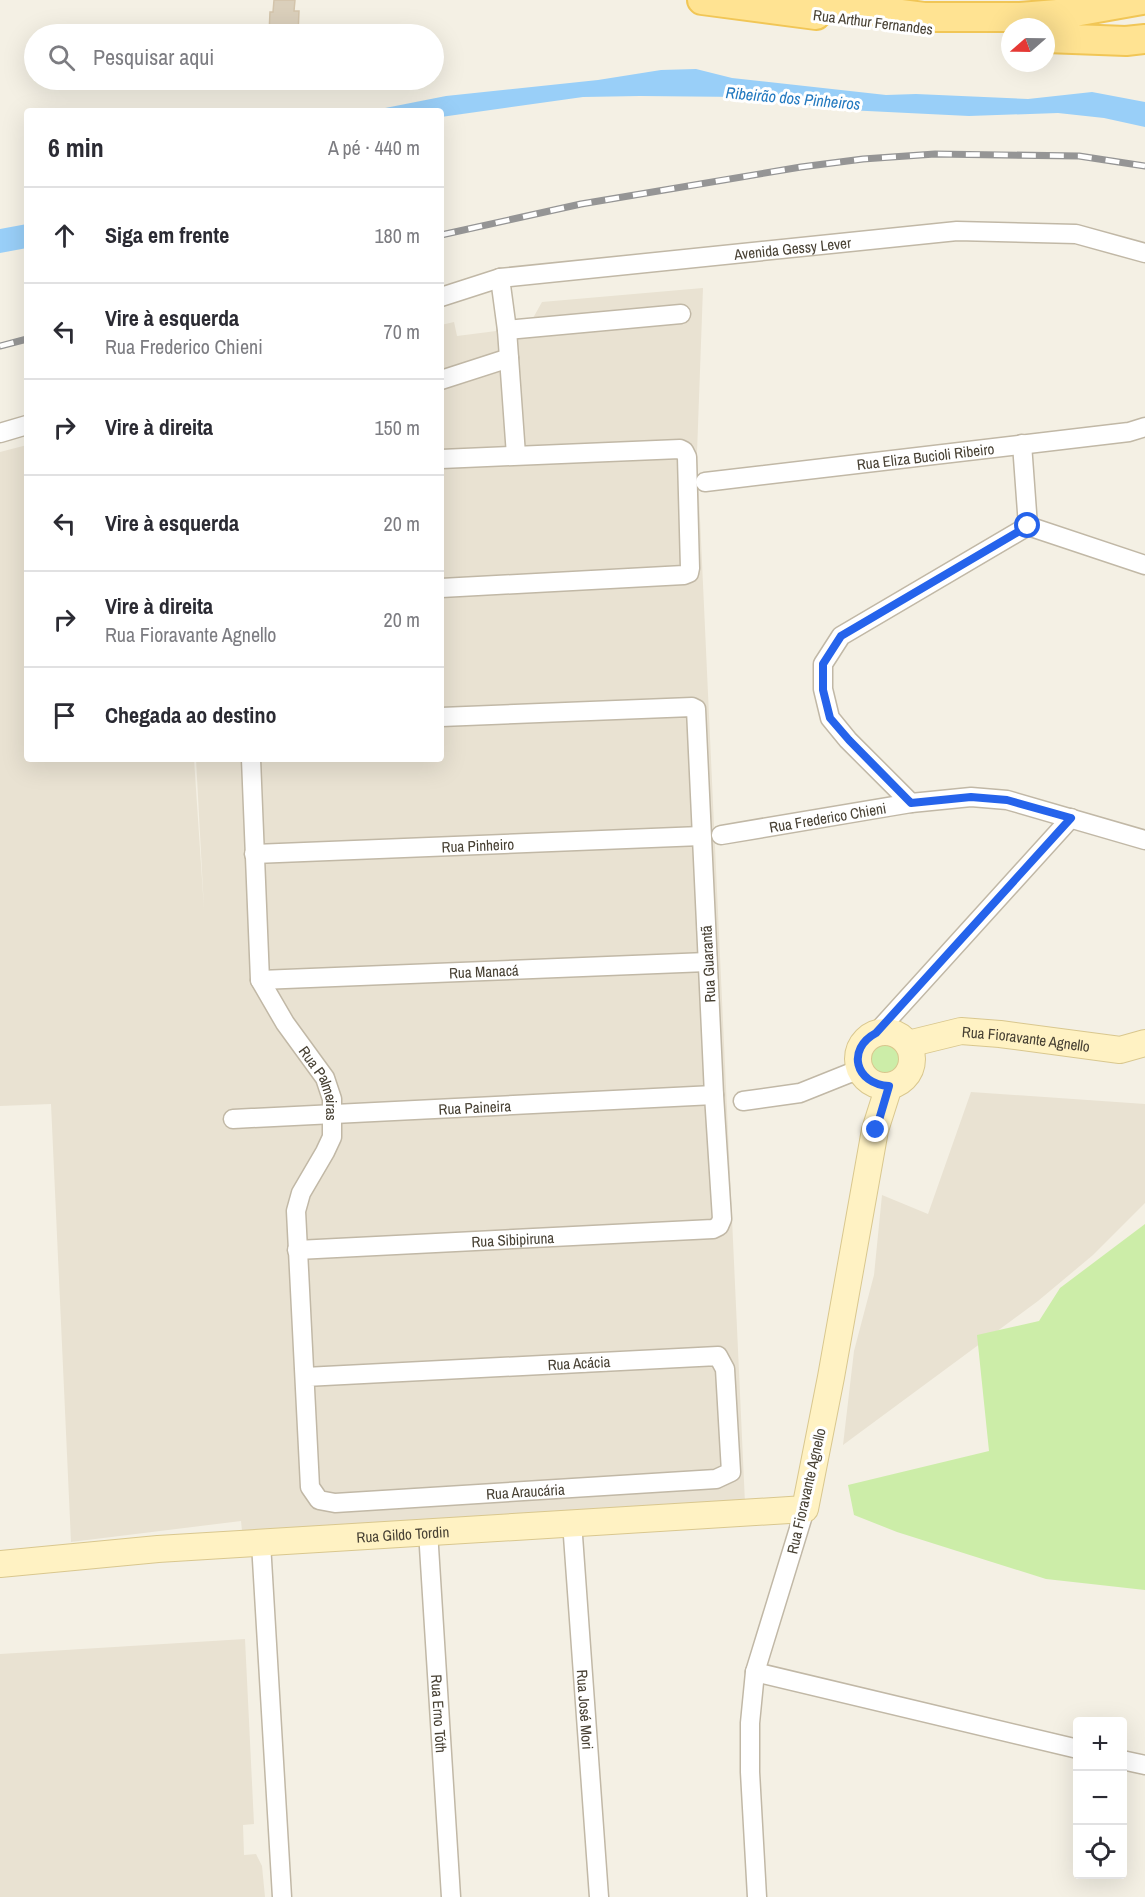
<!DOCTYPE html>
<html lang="pt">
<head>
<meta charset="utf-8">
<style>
	body { margin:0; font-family:"Archivo Narrow",sans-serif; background:#f2f2f3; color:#2b2b33 }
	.controls { position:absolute; right:18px; bottom:18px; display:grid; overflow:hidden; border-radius:6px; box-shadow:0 6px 24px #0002 }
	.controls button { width:54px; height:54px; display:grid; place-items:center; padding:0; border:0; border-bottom:2px solid #e1e1e2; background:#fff; color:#2b2b33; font:30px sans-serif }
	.compass { position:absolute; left:1001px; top:18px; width:54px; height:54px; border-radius:50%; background:#fff; box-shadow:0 6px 24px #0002; rotate:250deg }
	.stop { position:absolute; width:18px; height:18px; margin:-14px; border:4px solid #2563eb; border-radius:50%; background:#fff }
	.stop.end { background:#2563eb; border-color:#fff; box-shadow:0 2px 6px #0008 }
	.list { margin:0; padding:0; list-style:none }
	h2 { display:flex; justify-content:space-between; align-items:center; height:78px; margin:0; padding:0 24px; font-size:26px }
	h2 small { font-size:20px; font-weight:400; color:#7c7c81 }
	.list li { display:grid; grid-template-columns:39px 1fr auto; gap:18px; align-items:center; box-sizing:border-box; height:96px; padding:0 24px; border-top:2px solid #e1e1e2 }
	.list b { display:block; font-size:22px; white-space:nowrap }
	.list p { margin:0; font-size:20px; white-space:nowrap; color:#7c7c81 }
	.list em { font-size:20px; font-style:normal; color:#7c7c81 }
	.icon { flex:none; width:33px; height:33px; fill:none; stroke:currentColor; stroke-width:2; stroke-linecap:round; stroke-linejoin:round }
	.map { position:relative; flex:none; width:1145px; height:1897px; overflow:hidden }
	.search { position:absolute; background:#fff; box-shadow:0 6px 24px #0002; left:24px; top:24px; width:420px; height:66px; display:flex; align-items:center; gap:15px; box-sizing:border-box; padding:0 21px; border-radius:33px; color:#7c7c81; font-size:22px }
	.panel { position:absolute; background:#fff; box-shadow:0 6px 24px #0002; left:24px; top:108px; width:420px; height:654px; border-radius:6px }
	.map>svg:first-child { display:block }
	.residential { fill:#e9e2d2 }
	.green { fill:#cceda8 }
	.water { fill:#99cff8 }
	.building { fill:#dacfbb; stroke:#d3c4ab; stroke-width:1.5 }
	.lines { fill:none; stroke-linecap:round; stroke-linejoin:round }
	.minor-casing { stroke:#c1b8a6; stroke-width:21 }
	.secondary-casing { stroke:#d9c78e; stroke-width:28 }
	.primary-casing { stroke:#f1c656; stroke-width:32 }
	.minor { stroke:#fff; stroke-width:18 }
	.secondary { stroke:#fff2c3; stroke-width:26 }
	.primary { stroke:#ffe392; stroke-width:28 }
	.rail-casing { stroke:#959595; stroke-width:7 }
	.rail { stroke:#fff; stroke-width:4.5; stroke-dasharray:14; stroke-linecap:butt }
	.route { stroke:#2563eb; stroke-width:8 }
	.labels { text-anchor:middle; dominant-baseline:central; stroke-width:6; stroke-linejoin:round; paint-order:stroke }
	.street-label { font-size:15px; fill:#474033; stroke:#fff }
	.water-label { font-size:16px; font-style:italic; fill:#2178bf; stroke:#fff }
</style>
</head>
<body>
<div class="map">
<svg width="1145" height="1897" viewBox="0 0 1145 1897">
	<rect width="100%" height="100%" fill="#f4f0e4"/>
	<path class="residential" d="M 703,288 L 697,453 L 745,1503 L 243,1541 L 241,1521 L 71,1542 L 51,1104 L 0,1106 L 0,452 L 27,445 L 27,759 L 194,759 L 204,909 L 196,759 L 441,759 L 441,325 L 454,322 L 457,336 L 528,327 L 542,302 Z
		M 971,1092 L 1145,1104 L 1145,1203 L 1093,1255 L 1038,1301 L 843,1445 L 854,1351 L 874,1275 L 882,1195 L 928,1214 Z
		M 245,1639 L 254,1824 L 243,1825 L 244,1855 L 256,1854 L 262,1866 L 265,1897 L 0,1897 L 0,1654 Z"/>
	<path class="green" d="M866 1056a19 19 0 1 1 38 0a19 19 0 1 1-38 0Z
		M 1145,1224 L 1145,1590 L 1046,1579 L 897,1532 L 854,1515 L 848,1485 L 989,1451 L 977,1335 L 1039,1321 L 1060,1288 Z"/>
	<path class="water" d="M 696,69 L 732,78 L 886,95 L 916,94 L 1028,99 L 1092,92 L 1145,102 L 1145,127 L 1104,118 L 1058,113 L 969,116 L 847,110 L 742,97 L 640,96 L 583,97 L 441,117 L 441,111 L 370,111 L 446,96 L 598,80 L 661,70 Z
		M 27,224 L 27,248 L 0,253 L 0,229 Z"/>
	<path class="building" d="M 274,0 L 295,0 L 294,11 L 299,11 L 298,34 L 269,34 L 270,12 L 273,12 Z"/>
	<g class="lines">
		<defs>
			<g id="minor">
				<path d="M 500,278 L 507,330 L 516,455"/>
				<path id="s1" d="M 441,297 L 500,278 L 957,231 L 1076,234 L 1145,253"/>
				<path d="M 507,330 L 681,314"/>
				<path d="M 441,380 L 509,358"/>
				<path d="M 0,433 L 27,425"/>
				<path d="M 1022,444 L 1028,526"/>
				<path d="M 441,459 L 680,449 L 684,451 L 687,457 L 690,568 L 689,573 L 684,575 L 441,588"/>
				<path id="s2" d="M 705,482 L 1129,432 L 1145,427"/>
				<path id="s3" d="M 251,759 L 260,980 L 285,1023 L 325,1078 L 332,1099 L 332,1137 L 325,1152 L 301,1193 L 296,1211 L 310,1487 L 319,1500 L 335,1503 L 716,1479 L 731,1472 L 725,1369 L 718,1356 L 305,1377"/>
				<path d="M 911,803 L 848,740 L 830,718 L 823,689 L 823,664 L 841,636 L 1028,526 L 1145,565"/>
				<path id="s4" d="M 721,835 L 911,803 L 971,797 L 1007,800 L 1145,840"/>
				<path id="s5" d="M 254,854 L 701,836"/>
				<path id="s6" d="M 260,980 L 707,962"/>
				<path d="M 876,1033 L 1071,818"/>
				<path d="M 743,1101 L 800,1093 L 860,1069"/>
				<path id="s7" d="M 233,1119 L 714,1095"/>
				<path id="s8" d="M 297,1250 L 713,1229 L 719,1226 L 722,1219 L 714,1095 L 696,709 L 692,707 L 441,717"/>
				<path id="s9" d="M 572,1522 L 599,1897"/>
				<path id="s10" d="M 428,1531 L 451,1897"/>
				<path d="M 261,1543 L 282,1897"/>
				<path d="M 755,1672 L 1078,1749"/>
				<path d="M 1122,1760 L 1145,1765"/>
				<path d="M 757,1897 L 750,1772 L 750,1723 L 755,1672 L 805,1509"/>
			</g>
			<g id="secondary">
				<circle cx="885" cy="1059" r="27"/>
				<path id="s11" d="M 908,1044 L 961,1031 L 1000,1034 L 1120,1050 L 1145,1043"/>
				<path id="s12" d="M 0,1564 L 158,1549 L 805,1509 L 831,1377 L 875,1130 L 889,1086"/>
			</g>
			<path id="primary" d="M 702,0 L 816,15
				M 795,0 L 924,17 L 1020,17 L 1069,13 L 1142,0
				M 1046,38 L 1126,41 L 1145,39"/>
		</defs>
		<use href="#minor" class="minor-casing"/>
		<use href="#secondary" class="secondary-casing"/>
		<use href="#primary" class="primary-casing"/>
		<use href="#minor" class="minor"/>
		<use href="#secondary" class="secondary"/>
		<use href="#primary" class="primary"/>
		<defs>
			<path id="rail" d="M 441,235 L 581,204 L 801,167 L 863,159 L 935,154 L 1079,156 L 1145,166
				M 0,346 L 27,339"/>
		</defs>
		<use href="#rail" class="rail-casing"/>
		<use href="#rail" class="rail"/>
	</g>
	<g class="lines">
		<path class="route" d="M 876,1130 L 889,1086 C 855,1084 846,1049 876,1033 L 1071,818 L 1007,800 L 971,797 L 911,803 L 849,740 L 830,718 L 823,690 L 823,664 L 841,636 L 1028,526"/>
	</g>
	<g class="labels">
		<g class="street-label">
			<text transform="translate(873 22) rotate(7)">Rua Arthur Fernandes</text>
			<text stroke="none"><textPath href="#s1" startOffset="356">Avenida Gessy Lever</textPath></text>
			<text stroke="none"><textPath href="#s2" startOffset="222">Rua Eliza Bucioli Ribeiro</textPath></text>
			<text stroke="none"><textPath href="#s4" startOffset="108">Rua Frederico Chieni</textPath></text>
			<text stroke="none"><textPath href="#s5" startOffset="224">Rua Pinheiro</textPath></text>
			<text transform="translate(708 964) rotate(-93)">Rua Guarantã</text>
			<text stroke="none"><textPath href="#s6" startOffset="224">Rua Manacá</textPath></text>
			<text stroke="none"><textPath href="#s11" startOffset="120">Rua Fioravante Agnello</textPath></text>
			<text stroke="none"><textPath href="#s3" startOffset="342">Rua Palmeiras</textPath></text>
			<text stroke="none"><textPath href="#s7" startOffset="242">Rua Paineira</textPath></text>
			<text stroke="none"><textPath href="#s8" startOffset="216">Rua Sibipiruna</textPath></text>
			<text transform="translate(579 1363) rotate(-3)">Rua Acácia</text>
			<text stroke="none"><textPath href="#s3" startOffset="981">Rua Araucária</textPath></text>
			<text transform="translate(806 1491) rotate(-77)">Rua Fioravante Agnello</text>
			<text stroke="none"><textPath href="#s12" startOffset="404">Rua Gildo Tordin</textPath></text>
			<text stroke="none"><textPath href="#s9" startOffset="188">Rua José Mori</textPath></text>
			<text stroke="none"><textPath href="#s10" startOffset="183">Rua Erno Tóth</textPath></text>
		</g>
		<g class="water-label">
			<text transform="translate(793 98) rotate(5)">Ribeirão dos Pinheiros</text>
		</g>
	</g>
</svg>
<div class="controls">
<button>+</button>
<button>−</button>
<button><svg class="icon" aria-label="locate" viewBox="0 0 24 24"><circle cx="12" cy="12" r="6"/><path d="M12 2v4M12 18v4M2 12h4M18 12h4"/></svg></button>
</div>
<svg class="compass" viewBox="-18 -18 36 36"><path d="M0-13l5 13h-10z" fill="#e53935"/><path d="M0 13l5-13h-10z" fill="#7c7c81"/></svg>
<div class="stop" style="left:1028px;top:526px"></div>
<div class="stop end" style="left:876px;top:1130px"></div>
<div class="search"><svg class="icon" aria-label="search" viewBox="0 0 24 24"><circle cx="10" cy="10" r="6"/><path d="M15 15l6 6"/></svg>Pesquisar aqui</div>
<section class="panel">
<h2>6 min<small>A pé · 440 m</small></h2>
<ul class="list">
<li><svg class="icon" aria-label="ahead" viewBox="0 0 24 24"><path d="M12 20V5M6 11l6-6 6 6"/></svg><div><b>Siga em frente</b></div><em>180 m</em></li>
<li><svg class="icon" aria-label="left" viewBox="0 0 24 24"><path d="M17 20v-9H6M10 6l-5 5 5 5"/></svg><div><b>Vire à esquerda</b><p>Rua Frederico Chieni</p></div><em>70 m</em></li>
<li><svg class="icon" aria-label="right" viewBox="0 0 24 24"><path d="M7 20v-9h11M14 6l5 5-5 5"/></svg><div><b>Vire à direita</b></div><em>150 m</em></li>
<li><svg class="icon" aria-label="left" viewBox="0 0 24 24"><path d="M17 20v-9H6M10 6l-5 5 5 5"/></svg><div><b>Vire à esquerda</b></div><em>20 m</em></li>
<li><svg class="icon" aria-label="right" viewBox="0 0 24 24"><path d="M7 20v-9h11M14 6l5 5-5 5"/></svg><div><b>Vire à direita</b><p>Rua Fioravante Agnello</p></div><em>20 m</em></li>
<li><svg class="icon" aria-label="arrive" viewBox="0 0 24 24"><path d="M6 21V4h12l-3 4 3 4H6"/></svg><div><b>Chegada ao destino</b></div></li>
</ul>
</section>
</div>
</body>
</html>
